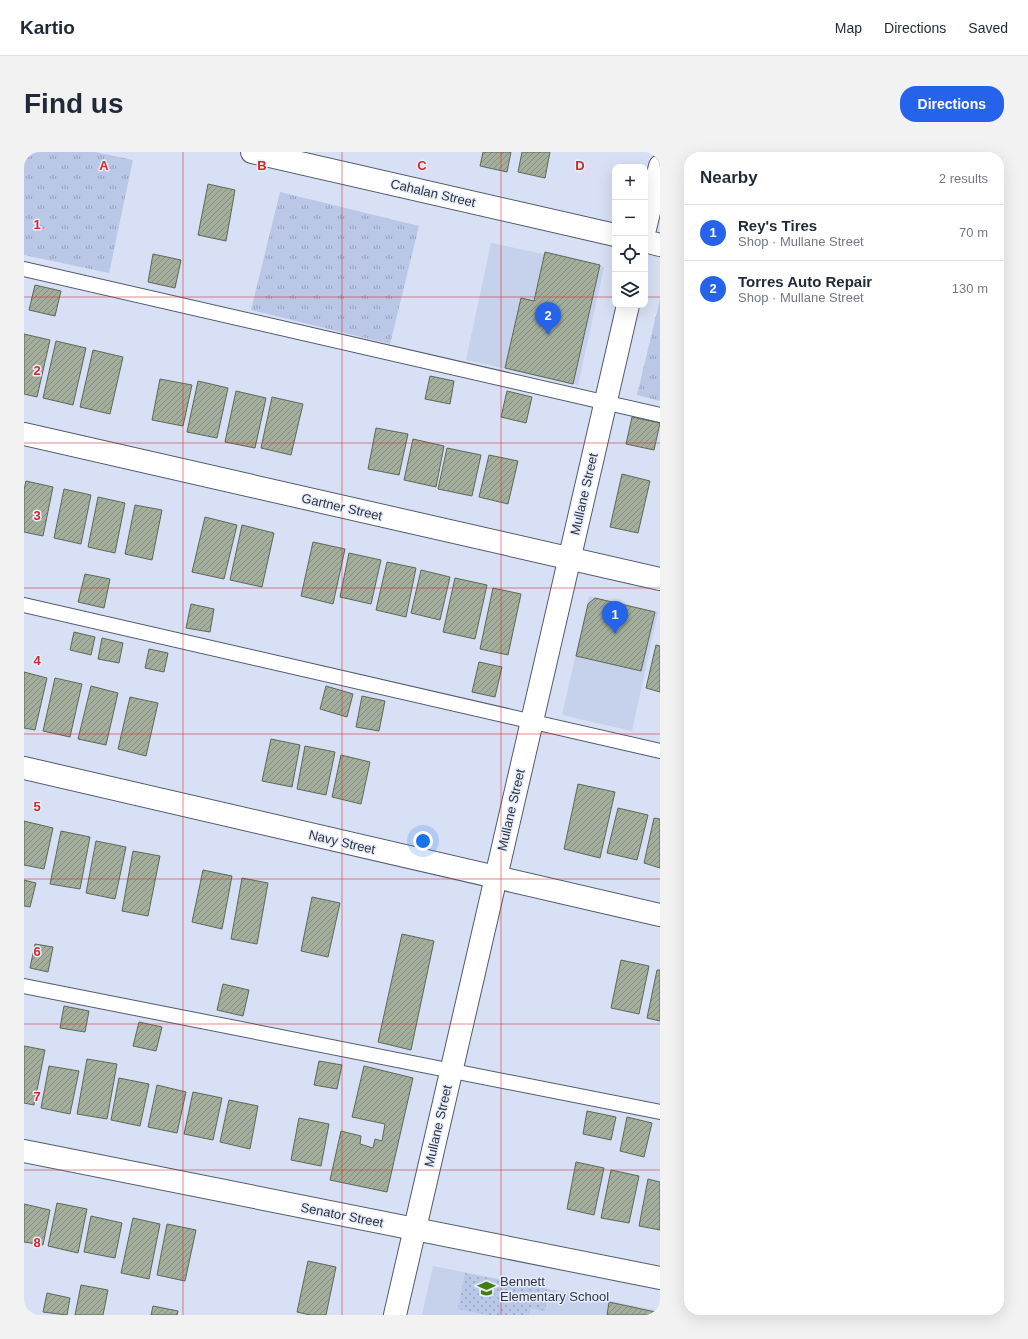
<!DOCTYPE html>
<html lang="en">
<head>
<meta charset="utf-8">
<style>
	body { margin:0; font-family:Helvetica,sans-serif; background:#f2f2f3; color:#1f2937 }
	.controls { position:absolute; right:12px; top:12px; display:grid; overflow:hidden; border-radius:8px; box-shadow:0 4px 16px #0002 }
	.controls button { width:36px; height:36px; display:grid; place-items:center; padding:0; border:0; border-bottom:1px solid #e0e1e3; background:#fff; color:#1f2937; font:20px sans-serif }
	.you { position:absolute; left:399px; top:689px; width:14px; height:14px; margin:-10px; border:3px solid #fff; border-radius:50%; background:#1a73e8; box-shadow:0 0 0 6px #1a73e833 }
	.badge { display:grid; place-items:center; width:26px; height:26px; border-radius:50%; background:#2563eb; color:#fff; font-size:13px; font-weight:700 }
	.pin { position:absolute; translate:-50% -33px; filter:drop-shadow(0 1px 2px #0008) }
	.pin::after { content:''; position:absolute; top:21px; width:14px; height:12px; background:inherit; clip-path:polygon(0 0,100% 0,50% 100%) }
	.list { margin:0; padding:0; list-style:none }
	h2 { display:flex; justify-content:space-between; align-items:center; height:52px; margin:0; padding:0 16px; font-size:17px }
	h2 small { font-size:13px; font-weight:400; color:#747a83 }
	.list li { display:grid; grid-template-columns:26px 1fr auto; gap:12px; align-items:center; box-sizing:border-box; height:56px; padding:0 16px; border-top:1px solid #e0e1e3 }
	.list b { display:block; font-size:15px; white-space:nowrap }
	.list p { margin:0; font-size:13px; white-space:nowrap; color:#747a83 }
	.list em { font-size:13px; font-style:normal; color:#747a83 }
	.icon { flex:none; width:22px; height:22px; fill:none; stroke:currentColor; stroke-width:2; stroke-linecap:round; stroke-linejoin:round }
	.map { position:relative; flex:none; width:636px; height:1163px; overflow:hidden; border-radius:16px }
	header { display:flex; align-items:center; gap:24px; box-sizing:border-box; height:56px; padding:0 20px; background:#fff; border-bottom:1px solid #e0e1e3 }
	header strong { font-size:19px }
	nav { display:flex; gap:22px; margin-inline-start:auto; font-size:14px }
	.intro { display:flex; align-items:center; justify-content:space-between; box-sizing:border-box; height:96px; padding:0 24px }
	h1 { margin:0; font-size:28px }
	.button { padding:10px 18px; border-radius:16px; background:#2563eb; color:#fff; font-size:14px; font-weight:700 }
	main { display:flex; gap:24px; padding:0 24px }
	aside { flex:1; background:#fff; border-radius:16px; box-shadow:0 4px 16px #0002 }
	.map>svg:first-child { display:block }
	.built { fill:#c6d1eb }
	.grass { fill:url(#grass-tufts) }
	.park { fill:url(#park-dots) }
	.building { fill:url(#building-hatch); stroke:#5e6858 }
	.lines { fill:none; stroke-linecap:round; stroke-linejoin:round }
	.service-casing { stroke:#535b6c; stroke-width:16 }
	.minor-casing { stroke:#535b6c; stroke-width:24 }
	.service { stroke:#fff; stroke-width:14 }
	.minor { stroke:#fff; stroke-width:22 }
	.grid { fill:none; stroke:#d62828; stroke-width:1; stroke-opacity:0.55 }
	.labels { text-anchor:middle; dominant-baseline:central; stroke-width:3; stroke-linejoin:round; paint-order:stroke }
	.street-label { font-size:13px; fill:#31343c; stroke:#e6edfd }
	.poi-label { font-size:13px; fill:#31343c; stroke:#e6edfd; text-anchor:start }
	.grid-label { font-size:13px; text-anchor:middle; font-weight:bold; fill:#d62828; stroke:#e6edfd; stroke-width:3; stroke-linejoin:round; paint-order:stroke }
</style>
</head>
<body>
<header>
<strong>Kartio</strong>
<nav><a>Map</a><a>Directions</a><a>Saved</a></nav>
</header>
<div class="intro"><h1>Find us</h1><a class="button">Directions</a></div>
<main>
<div class="map">
<svg width="636" height="1163" viewBox="0 0 636 1163">
	<defs>
		<pattern id="grass-tufts" width="24" height="20" patternUnits="userSpaceOnUse"><rect width="24" height="20" fill="#bac7e6"/><path d="M3 7l-1-3M5 7V3M7 7l1-3M15 17l-1-3M17 17v-4M19 17l1-3" fill="none" stroke="#98a2bc"/></pattern>
		<pattern id="park-dots" width="8" height="8" patternUnits="userSpaceOnUse"><rect width="8" height="8" fill="#bac7e6"/><path d="M2 2h.1M6 6h.1" fill="none" stroke="#98a2bc" stroke-width="1.8" stroke-linecap="round"/></pattern>
		<pattern id="building-hatch" width="6" height="6" patternUnits="userSpaceOnUse"><rect width="6" height="6" fill="#a3ae9c"/><path d="M-1 1l2-2M0 6l6-6M5 7l2-2" fill="none" stroke="#858e80"/></pattern>
	</defs>
	<rect width="100%" height="100%" fill="#d7e0f4"/>
	<path class="built" d="M 467,91 L 580,115 L 554,233 L 442,208 Z
		M 565,444 L 634,460 L 608,579 L 538,563 Z
		M 409,1114 L 636,1159 L 636,1163 L 398,1163 Z"/>
	<path class="grass" d="M 0,0 L 71,0 L 109,8 L 85,121 L 0,103 Z
		M 256,40 L 395,74 L 366,192 L 227,158 Z
		M 636,147 L 636,249 L 613,243 Z"/>
	<path class="park" d="M 441,1121 L 525,1138 L 521,1159 L 507,1156 L 505,1163 L 463,1163 L 434,1157 Z"/>
	<path class="building" d="M 459,0 L 487,0 L 483,20 L 456,14 Z
		M 498,0 L 526,0 L 521,26 L 494,20 Z
		M 184,32 L 211,38 L 202,89 L 174,83 Z
		M 521,100 L 576,113 L 549,232 L 481,216 L 497,146 L 510,149 Z
		M 129,102 L 157,108 L 151,136 L 124,130 Z
		M 11,133 L 37,139 L 31,164 L 5,158 Z
		M 0,182 L 26,188 L 13,245 L 0,242 Z
		M 32,189 L 62,196 L 49,253 L 19,246 Z
		M 69,198 L 99,205 L 86,262 L 56,255 Z
		M 406,224 L 430,229 L 426,252 L 401,247 Z
		M 136,227 L 168,233 L 159,274 L 128,268 Z
		M 174,229 L 204,236 L 193,286 L 163,280 Z
		M 212,239 L 242,246 L 231,296 L 201,290 Z
		M 483,239 L 508,245 L 502,271 L 477,265 Z
		M 248,245 L 279,252 L 267,303 L 237,296 Z
		M 608,265 L 636,271 L 630,298 L 602,292 Z
		M 352,276 L 384,282 L 375,323 L 344,317 Z
		M 389,287 L 420,294 L 412,335 L 380,328 Z
		M 423,296 L 457,303 L 448,344 L 414,337 Z
		M 465,303 L 494,309 L 484,352 L 455,345 Z
		M 598,322 L 626,329 L 614,381 L 586,375 Z
		M 2,329 L 29,335 L 19,384 L 0,380 L 0,338 Z
		M 40,337 L 67,343 L 57,392 L 30,386 Z
		M 74,345 L 101,351 L 91,401 L 64,395 Z
		M 111,353 L 138,358 L 128,408 L 101,402 Z
		M 181,365 L 213,373 L 200,427 L 168,420 Z
		M 218,373 L 250,381 L 238,435 L 206,428 Z
		M 289,390 L 321,397 L 309,452 L 277,444 Z
		M 325,401 L 357,408 L 347,452 L 316,445 Z
		M 363,410 L 392,416 L 382,465 L 352,458 Z
		M 397,418 L 426,425 L 416,468 L 387,461 Z
		M 61,422 L 86,427 L 80,456 L 54,450 Z
		M 431,426 L 463,433 L 451,487 L 419,480 Z
		M 469,436 L 497,442 L 484,503 L 456,497 Z
		M 571,446 L 631,460 L 617,519 L 552,504 L 564,452 Z
		M 167,452 L 190,457 L 186,480 L 162,476 Z
		M 50,480 L 71,485 L 67,503 L 46,498 Z
		M 78,486 L 99,491 L 95,511 L 74,507 Z
		M 632,493 L 636,494 L 636,540 L 622,536 Z
		M 125,497 L 144,501 L 140,520 L 121,516 Z
		M 455,510 L 478,515 L 471,545 L 448,540 Z
		M 0,520 L 23,526 L 11,578 L 0,576 Z
		M 31,526 L 58,532 L 46,585 L 19,579 Z
		M 67,534 L 94,541 L 82,593 L 54,587 Z
		M 302,534 L 329,542 L 323,565 L 296,557 Z
		M 338,544 L 361,549 L 355,579 L 332,575 Z
		M 106,545 L 134,551 L 122,604 L 94,597 Z
		M 247,587 L 276,593 L 268,635 L 238,629 Z
		M 281,594 L 311,600 L 302,643 L 273,637 Z
		M 317,603 L 346,610 L 337,652 L 308,645 Z
		M 554,632 L 591,640 L 576,706 L 540,697 Z
		M 594,656 L 624,663 L 613,708 L 583,701 Z
		M 630,666 L 636,667 L 636,716 L 620,711 Z
		M 0,669 L 29,676 L 20,717 L 0,713 Z
		M 37,679 L 66,685 L 56,737 L 26,732 Z
		M 72,689 L 102,695 L 91,747 L 62,741 Z
		M 109,699 L 136,704 L 124,764 L 98,759 Z
		M 179,718 L 208,724 L 198,777 L 168,770 Z
		M 218,726 L 244,731 L 233,792 L 207,787 Z
		M 0,728 L 12,731 L 6,755 L 0,754 Z
		M 288,745 L 316,751 L 304,805 L 277,799 Z
		M 378,782 L 410,789 L 387,898 L 354,890 Z
		M 11,792 L 29,795 L 24,820 L 6,816 Z
		M 597,808 L 625,814 L 615,862 L 587,856 Z
		M 633,818 L 636,818 L 636,869 L 623,866 Z
		M 199,832 L 225,838 L 219,864 L 193,858 Z
		M 40,854 L 65,859 L 61,880 L 36,876 Z
		M 115,870 L 138,875 L 132,899 L 109,894 Z
		M 0,894 L 21,898 L 10,953 L 0,951 Z
		M 63,907 L 93,912 L 83,967 L 53,962 Z
		M 295,909 L 318,913 L 313,937 L 290,933 Z
		M 25,914 L 55,919 L 46,962 L 17,956 Z
		M 340,914 L 389,926 L 363,1040 L 306,1028 L 317,979 L 337,984 L 336,992 L 349,996 L 351,987 L 358,989 L 361,972 L 328,965 Z
		M 95,926 L 125,932 L 116,974 L 87,968 Z
		M 133,933 L 162,940 L 153,981 L 124,975 Z
		M 169,940 L 198,946 L 189,988 L 160,982 Z
		M 205,948 L 234,954 L 226,997 L 196,990 Z
		M 563,959 L 592,965 L 587,988 L 559,982 Z
		M 603,965 L 628,971 L 620,1005 L 596,999 Z
		M 275,966 L 305,972 L 297,1014 L 267,1008 Z
		M 552,1010 L 580,1016 L 570,1063 L 543,1057 Z
		M 587,1018 L 615,1024 L 605,1071 L 577,1066 Z
		M 624,1027 L 636,1030 L 636,1078 L 615,1074 Z
		M 33,1051 L 63,1057 L 54,1101 L 24,1094 Z
		M 0,1052 L 26,1058 L 19,1093 L 0,1090 Z
		M 67,1064 L 98,1071 L 91,1106 L 60,1100 Z
		M 109,1066 L 136,1072 L 125,1127 L 97,1121 Z
		M 143,1072 L 172,1078 L 161,1129 L 133,1123 Z
		M 284,1109 L 312,1115 L 302,1163 L 286,1163 L 273,1160 Z
		M 57,1133 L 84,1138 L 79,1163 L 51,1163 Z
		M 23,1141 L 46,1146 L 43,1163 L 19,1160 Z
		M 585,1150 L 636,1161 L 636,1163 L 583,1163 Z
		M 129,1154 L 154,1159 L 153,1163 L 127,1163 Z"/>
	<g class="lines">
		<defs>
			<path id="service" d="M 0,117 L 636,263
				M 0,453 L 636,599
				M 0,834 L 636,960"/>
			<path id="minor" d="M 228,0 L 591,83
				M 621,77 L 636,14
				M 621,89 L 636,93
				M 0,282 L 636,427
				M 0,616 L 636,763
				M 0,999 L 636,1126
				M 371,1163 L 604,153"/>
		</defs>
		<use href="#service" class="service-casing"/>
		<use href="#minor" class="minor-casing"/>
		<use href="#service" class="service"/>
		<use href="#minor" class="minor"/>
	</g>
	<path class="grid" d="M 159,0 L 159,1163M 318,0 L 318,1163M 477,0 L 477,1163M 0,145 L 591,145M 621,145 L 636,145M 0,291 L 636,291M 0,436 L 636,436M 0,582 L 636,582M 0,727 L 636,727M 0,872 L 636,872M 0,1018 L 636,1018"/>
	<defs>
		<symbol id="school-bare" viewBox="-9 -9 18 18"><path d="M0-5L7-2L0 1L-7-2ZM-4 1L0 2.5L4 1V4Q0 6-4 4Z" fill="#467b0f" stroke="#e6edfd" stroke-width="2.5" paint-order="stroke"/></symbol>
	</defs>
	<g fill-rule="evenodd">
		<use href="#school-bare" x="450" y="1124" width="25" height="25"/>
	</g>
	<g class="labels">
		<g class="street-label">
			<text transform="translate(409 41) rotate(13)">Cahalan Street</text>
			<text transform="translate(560 342) rotate(-77)">Mullane Street</text>
			<text transform="translate(318 355) rotate(13)">Gartner Street</text>
			<text transform="translate(487 658) rotate(-77)">Mullane Street</text>
			<text transform="translate(318 690) rotate(13)">Navy Street</text>
			<text transform="translate(414 974) rotate(-77)">Mullane Street</text>
			<text transform="translate(318 1063) rotate(11)">Senator Street</text>
		</g>
		<g class="poi-label">
			<text x="476" y="1129">Bennett<tspan x="476" dy="15">Elementary School</tspan></text>
		</g>
	</g>
	<g class="grid-label">
		<text x="80" y="18">A</text>
		<text x="238" y="18">B</text>
		<text x="398" y="18">C</text>
		<text x="556" y="18">D</text>
		<text x="13" y="77">1</text>
		<text x="13" y="223">2</text>
		<text x="13" y="368">3</text>
		<text x="13" y="513">4</text>
		<text x="13" y="659">5</text>
		<text x="13" y="804">6</text>
		<text x="13" y="949">7</text>
		<text x="13" y="1095">8</text>
	</g>
</svg>
<div class="controls">
<button>+</button>
<button>−</button>
<button><svg class="icon" aria-label="locate" viewBox="0 0 24 24"><circle cx="12" cy="12" r="6"/><path d="M12 2v4M12 18v4M2 12h4M18 12h4"/></svg></button>
<button><svg class="icon" aria-label="layers" viewBox="0 0 24 24"><path d="M12 4l9 5-9 5-9-5zM3 14l9 5 9-5"/></svg></button>
</div>
<div class="you"></div>
<div class="pin badge" style="left:591px;top:482px">1</div>
<div class="pin badge" style="left:524px;top:183px">2</div>
</div>
<aside>
<h2>Nearby<small>2 results</small></h2>
<ul class="list">
<li><span class="badge">1</span><div><b>Rey's Tires</b><p>Shop · Mullane Street</p></div><em>70 m</em></li>
<li><span class="badge">2</span><div><b>Torres Auto Repair</b><p>Shop · Mullane Street</p></div><em>130 m</em></li>
</ul>
</aside>
</main>
</body>
</html>
